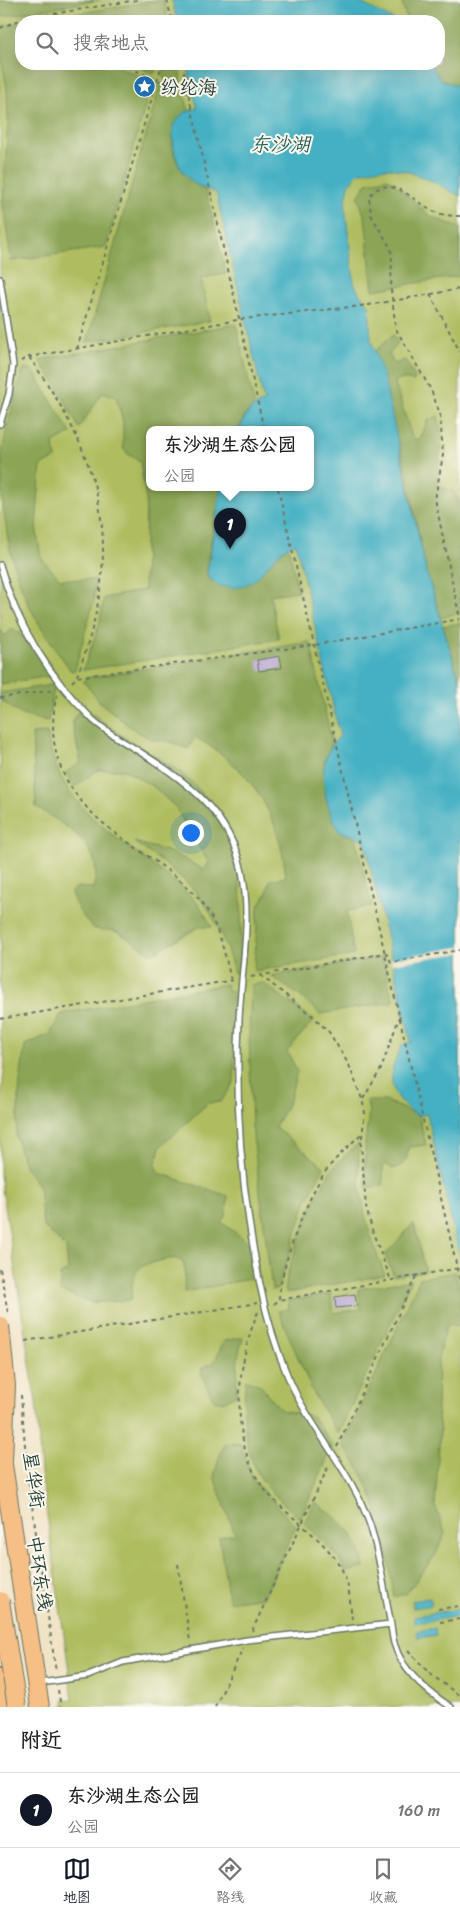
<!DOCTYPE html>
<html lang="zh">
<head>
<meta charset="utf-8">
<style>
	body { margin:0; font-family:Sriracha,"LXGW WenKai TC",sans-serif; background:#f6f6f6; color:#202124 }
	.you { position:absolute; left:190px; top:832px; width:18px; height:18px; margin:-12px; border:4px solid #fff; border-radius:50%; background:#1a73e8; box-shadow:0 0 0 8px #1a73e833 }
	.badge { display:grid; place-items:center; width:32px; height:32px; border-radius:50%; background:#111827; color:#fff; font-size:16px; font-weight:700 }
	.pin { position:absolute; translate:-50% -41px; filter:drop-shadow(0 1px 2px #0008) }
	.pin::after { content:''; position:absolute; top:26px; width:18px; height:15px; background:inherit; clip-path:polygon(0 0,100% 0,50% 100%) }
	.popup { position:absolute; left:146px; top:426px; width:168px; height:65px; box-sizing:border-box; display:grid; place-content:center; border-radius:10px; background:#fff; filter:drop-shadow(0 1px 4px #0005); font-size:16px; white-space:nowrap; color:#757577 }
	.popup b { font-size:19px; color:#202124 }
	.popup::after { content:''; position:absolute; left:50%; top:100%; margin-left:-10px; border:10px solid transparent; border-top-color:#fff }
	.list { margin:0; padding:0; list-style:none }
	h2 { display:flex; justify-content:space-between; align-items:center; height:65px; margin:0; padding:0 20px; font-size:21px }
	h2 small { font-size:16px; font-weight:400; color:#757577 }
	.list li { display:grid; grid-template-columns:32px 1fr auto; gap:15px; align-items:center; box-sizing:border-box; height:75px; padding:0 20px; border-top:1px solid #e0e0e0 }
	.list b { display:block; font-size:19px; white-space:nowrap }
	.list p { margin:0; font-size:16px; white-space:nowrap; color:#757577 }
	.list em { font-size:16px; font-style:normal; color:#757577 }
	.icon { flex:none; width:28px; height:28px; fill:none; stroke:currentColor; stroke-width:2; stroke-linecap:round; stroke-linejoin:round }
	.map { position:relative; flex:none; width:460px; height:1707px; overflow:hidden }
	.search { position:absolute; background:#fff; box-shadow:0 5px 20px #0002; left:15px; right:15px; top:15px; height:55px; display:flex; align-items:center; gap:12px; box-sizing:border-box; padding:0 18px; border-radius:20px; color:#757577; font-size:19px }
	.sheet { height:140px; background:#fff }
	nav { display:flex; justify-content:space-around; align-items:center; box-sizing:border-box; height:70px; border-top:1px solid #e0e0e0; background:#fff; font-size:14px; color:#757577 }
	nav a { display:grid; justify-items:center; gap:2px }
	nav .on { color:#111827 }
	.map>svg:first-child { display:block }
	.green { fill:#afbd60; stroke:#677d4a; fill-rule:evenodd }
	.forest { fill:#8ba456; stroke:#557045 }
	.water { fill:#45b0c3; stroke:#32767c }
	.pier { fill:#f1e3c6 }
	.building { fill:#b9a5d3 }
	.lines { fill:none; stroke-linecap:round; stroke-linejoin:round }
	.lane-casing { stroke:#687767; stroke-width:8 }
	.primary-casing { stroke:#687767; stroke-width:18 }
	.highway-casing { stroke:#687767; stroke-width:20 }
	.path { stroke:#687767; stroke-width:2; stroke-dasharray:4 4; stroke-linecap:butt }
	.lane { stroke:#fff; stroke-width:5 }
	.primary { stroke:#f5bf86; stroke-width:15 }
	.highway { stroke:#f5bf86; stroke-width:18 }
	.highway-bridge-casing { stroke:#687767; stroke-width:20; stroke-linecap:butt }
	.path-bridge { stroke:#687767; stroke-width:2; stroke-dasharray:4 4; stroke-linecap:butt }
	.highway-bridge { stroke:#f5bf86; stroke-width:18 }
	.labels { text-anchor:middle; dominant-baseline:central; stroke-width:4; stroke-linejoin:round; paint-order:stroke }
	.poi-label { font-size:19px; fill:#1f3d34; stroke:#fbf7ec; text-anchor:start }
	.street-label { font-size:19px; fill:#1f3d34; stroke:#fbf7ec }
	.water-label { font-size:20px; font-style:italic; fill:#2a605f; stroke:#fbf7ec }
</style>
</head>
<body>
<div class="map">
<svg width="460" height="1707" viewBox="0 0 460 1707">
	<rect width="100%" height="100%" fill="#fbf7ec"/>
	<filter id="ink" filterUnits="userSpaceOnUse"><feTurbulence type="fractalNoise" baseFrequency=".02" numOctaves="2"/><feDisplacementMap in="SourceGraphic" scale="10" xChannelSelector="R" yChannelSelector="G"/><feConvolveMatrix kernelMatrix="1 2 1 2 8 2 1 2 1" color-interpolation-filters="sRGB"/></filter>
	<filter id="wash" filterUnits="userSpaceOnUse"><feTurbulence type="fractalNoise" baseFrequency=".0096" numOctaves="4" result="noise"/><feDisplacementMap in="SourceGraphic" scale="20" xChannelSelector="R" yChannelSelector="G"/><feGaussianBlur stdDeviation="1.12" result="paint"/><feColorMatrix in="noise" values="0 0 0 0 0 0 0 0 0 0 0 0 0 0 0 0 0 1.4 0 .05"/><feComposite in="paint" operator="in"/></filter>
	<g filter="url(#wash)">
		<rect width="100%" height="100%" fill="#f1e3c6"/>
		<path class="green" d="M 0,0 L 460,0 L 460,1707 L 65,1707 L 64,1700 L 73,1699 L 41,1473 L 36,1403 L 0,1175 L 0,1111 L 5,1061 L 0,1035 ZM 21,21 L 439,21 L 439,64 L 21,64 ZM 150,430 L 310,430 L 310,488 L 150,488 Z"/>
		<path class="forest" d="M 0,0 L 100,0 L 0,17 Z
			M 158,0 L 164,0 L 168,21 L 33,21 Z
			M 401,0 L 460,0 L 460,87 L 441,80 L 430,64 L 439,64 L 439,21 L 407,21 Z
			M 19,23 L 21,23 L 21,64 L 112,64 L 152,81 L 106,247 L 11,261 L 3,203 L 8,120 L 7,89 L 0,52 L 0,26 Z
			M 132,64 L 158,64 L 154,74 Z
			M 166,64 L 178,64 L 183,88 L 162,77 Z
			M 160,85 L 185,96 L 189,111 L 183,113 C 180,121 174,131 173,140 C 169,159 190,183 206,191 L 226,274 L 201,278 L 210,321 L 87,342 Z
			M 388,178 L 430,216 L 460,228 L 460,276 L 373,290 L 365,217 L 358,197 L 367,183 Z
			M 236,324 L 254,404 L 244,417 L 239,430 L 150,430 L 150,488 L 221,488 L 207,564 L 207,573 L 210,580 L 269,566 L 288,545 L 298,591 L 270,595 L 279,639 L 83,670 L 99,625 L 104,598 L 144,590 L 146,500 L 140,461 L 128,454 L 123,448 L 123,422 L 116,397 L 103,392 L 79,428 L 56,384 L 39,360 Z
			M 393,335 L 398,343 L 389,354 L 394,364 L 405,360 L 415,377 L 414,381 L 403,379 L 396,381 L 395,384 L 412,437 L 416,440 L 420,439 L 428,420 L 438,416 L 442,440 L 436,485 L 453,491 L 460,504 L 460,548 L 456,549 L 460,565 L 460,612 L 441,618 L 426,570 L 406,471 L 374,352 Z
			M 32,369 L 71,433 L 53,443 L 56,458 L 41,466 L 36,526 L 41,558 L 60,579 L 95,580 L 94,600 L 75,670 L 71,671 C 60,654 47,638 37,620 C 9,572 0,510 2,455 C 6,426 15,398 23,370 Z
			M 460,623 L 460,682 L 443,626 Z
			M 0,629 L 5,636 L 12,629 L 35,645 L 57,675 L 0,684 Z
			M 310,642 L 332,743 L 325,759 L 326,794 L 339,831 L 355,838 L 372,906 L 347,911 L 354,955 L 254,971 L 258,907 L 267,893 L 270,880 L 286,877 C 279,812 252,769 195,737 L 188,749 L 171,742 L 150,739 L 129,726 L 101,703 L 83,681 L 86,678 Z
			M 58,684 L 53,693 L 48,721 L 22,715 L 0,700 L 0,693 Z
			M 87,709 C 101,720 115,732 130,741 C 147,752 166,761 182,774 C 246,826 245,897 238,972 L 234,973 C 215,902 193,883 134,842 L 173,853 L 204,870 L 209,863 L 175,807 L 154,787 L 125,770 L 98,770 L 74,787 L 66,772 L 81,763 L 72,722 L 77,713 Z
			M 47,733 C 58,806 110,831 163,873 C 175,882 188,892 198,904 C 203,910 207,919 212,927 L 199,927 L 151,954 C 140,947 128,936 115,931 C 109,929 102,931 96,929 C 87,926 72,900 71,892 L 77,887 L 93,888 C 107,847 65,825 36,807 L 32,734 Z
			M 383,957 L 393,1002 L 320,1014 L 300,996 L 271,976 Z
			M 263,983 L 314,1020 L 287,1051 L 297,1071 L 290,1099 L 275,1127 L 324,1167 L 306,1202 L 278,1289 L 272,1290 L 252,1127 L 249,1037 L 251,985 Z
			M 226,984 L 227,991 L 237,990 L 234,1082 L 221,1102 L 208,1103 L 160,1147 L 155,1166 L 159,1173 L 228,1196 L 226,1215 L 221,1222 L 253,1246 L 259,1277 L 184,1292 L 185,1268 L 182,1261 C 174,1257 168,1259 159,1261 C 132,1266 133,1275 131,1300 L 92,1303 L 60,1291 L 60,1275 L 68,1270 L 66,1248 L 43,1226 L 39,1187 L 24,1166 L 16,1137 L 20,1082 L 25,1045 L 50,1034 L 61,1014 Z
			M 367,1101 L 386,1101 L 419,1116 L 426,1145 L 408,1147 C 408,1160 405,1165 393,1169 L 386,1164 L 383,1167 L 383,1185 L 366,1188 L 365,1145 L 369,1112 Z
			M 359,1143 C 357,1195 366,1228 385,1275 L 286,1293 C 282,1271 316,1195 329,1174 C 337,1162 348,1153 359,1143 Z
			M 414,1223 L 425,1271 L 394,1276 L 385,1255 Z
			M 455,1272 L 460,1293 L 460,1328 L 450,1324 L 446,1327 L 438,1358 L 437,1411 L 440,1430 L 435,1506 L 445,1533 L 436,1554 L 406,1594 L 394,1597 C 385,1539 380,1493 343,1445 L 420,1278 Z
			M 411,1280 L 338,1434 L 314,1395 L 278,1311 L 289,1309 L 288,1301 L 331,1294 L 334,1313 L 361,1309 L 358,1289 Z
			M 243,1337 L 238,1356 L 236,1395 L 223,1402 L 214,1400 L 201,1375 L 202,1368 L 207,1365 L 213,1364 L 224,1341 Z
			M 246,1379 L 260,1385 L 281,1410 L 312,1416 L 333,1446 L 300,1519 C 287,1506 270,1493 260,1477 C 243,1449 242,1410 246,1379 Z
			M 226,1443 L 241,1444 L 253,1480 L 296,1526 L 264,1597 L 229,1602 L 219,1537 L 235,1534 L 214,1477 L 219,1457 Z
			M 315,1502 C 343,1523 358,1532 364,1568 L 346,1572 L 338,1557 L 304,1523 Z"/>
		<path class="water" d="M 172,0 L 355,0 L 396,21 L 177,21 Z
			M 187,64 L 430,64 L 441,80 L 460,87 L 460,196 L 430,180 L 409,172 L 390,168 L 375,169 L 358,173 L 353,179 L 349,185 L 345,206 L 354,283 L 360,295 L 369,305 L 371,340 L 384,378 L 426,570 L 460,682 L 460,1258 L 427,1114 L 419,1116 C 386,1098 386,1073 403,1044 L 411,1042 L 364,839 L 339,831 C 324,805 313,758 340,736 L 296,544 C 269,548 262,594 225,587 C 216,585 211,582 207,573 L 221,488 L 310,488 L 310,430 L 239,430 C 245,416 250,406 264,402 L 216,192 C 181,186 171,156 173,125 L 183,113 L 197,108 Z
			M 430,1598 L 432,1605 L 413,1608 L 412,1601 Z
			M 460,1609 L 460,1616 L 415,1623 L 414,1616 Z
			M 435,1628 L 436,1635 L 418,1638 L 417,1631 Z"/>
		<path class="pier" d="M 460,947 L 460,953 L 392,964 L 391,959 Z"/>
		<g id="blocks">
			<path class="building" d="M 280,656 L 282,668 L 259,671 L 257,660 Z
				M 355,1294 L 357,1306 L 336,1308 L 335,1297 Z"/>
		</g>
	</g>
	<g filter="url(#ink)">
		<use href="#blocks" fill-opacity="0" stroke="#687767" stroke-width="1"/>
		<g class="lines">
			<defs>
				<path id="lane" d="M 0,279 L 13,365 L 9,394 L 0,424
					M 0,565 C 16,624 49,677 92,719 C 106,732 124,742 140,752 C 188,782 230,813 242,872 C 252,922 241,970 239,1020 C 236,1087 239,1156 249,1221 C 258,1281 269,1341 297,1396 C 320,1440 354,1477 370,1525 C 380,1556 384,1589 390,1620 C 392,1629 392,1638 395,1646 C 403,1672 429,1693 451,1707
					M 41,1683 L 88,1676 L 123,1662 L 247,1640 L 391,1624"/>
				<path id="primary" d="M 0,1677 L 5,1707"/>
				<path id="highway" d="M 0,1445 L 40,1707"/>
			</defs>
			<use href="#lane" class="lane-casing"/>
			<use href="#primary" class="primary-casing"/>
			<use href="#highway" class="highway-casing"/>
			<path class="path" d="M 167,0 L 172,21
				M 22,19 L 27,21
				M 0,28 L 22,19 L 137,0
				M 121,64 L 189,94
				M 182,64 L 191,106
				M 212,198 L 264,430
				M 460,216 C 451,216 441,215 433,211 C 414,202 388,170 369,197 L 371,215 L 390,247 L 392,256 L 391,290 L 396,329 L 431,390 L 440,414 L 443,455 L 435,499 L 460,619
				M 430,294 L 460,352
				M 77,349 L 162,64
				M 29,357 C 107,467 124,549 77,676
				M 21,361 L 29,357 L 243,319 L 369,305 L 460,289
				M 278,488 L 460,1281
				M 72,682 L 77,677 L 314,645 L 460,619
				M 57,694 C 41,764 76,807 132,845 C 156,862 184,879 202,903 C 219,926 225,953 231,981
				M 0,698 L 55,690
				M 260,975 L 314,1017 L 329,1032 L 349,1065 L 362,1099 L 365,1112 L 361,1145 L 366,1207 L 373,1233 L 391,1280
				M 251,977 L 386,953 L 391,962 L 460,950
				M 0,1019 L 234,980
				M 363,1099 L 381,1069 L 400,1015
				M 0,1269 L 8,1313
				M 279,1299 C 280,1268 307,1198 325,1172 C 336,1157 349,1146 362,1133
				M 274,1304 L 279,1300 L 460,1268
				M 258,1312 C 236,1363 228,1445 266,1491 C 290,1520 328,1539 344,1574 C 350,1588 350,1605 352,1619
				M 25,1341 L 257,1303
				M 21,1395 L 27,1471 L 56,1672
				M 337,1447 L 416,1276
				M 178,1564 L 190,1641
				M 438,1609 L 460,1606
				M 440,1622 L 460,1619
				M 252,1631 L 329,1465
				M 408,1650 L 429,1673 L 460,1696
				M 58,1690 L 61,1707
				M 215,1707 L 243,1648"/>
			<use href="#lane" class="lane"/>
			<use href="#primary" class="primary"/>
			<use href="#highway" class="highway"/>
			<defs>
				<path id="highway-bridge" d="M 0,1326 L 6,1386 L 3,1461
					M 0,1601 L 17,1707"/>
			</defs>
			<use href="#highway-bridge" class="highway-bridge-casing"/>
			<path class="path-bridge" d="M 191,106 L 212,198"/>
			<use href="#highway-bridge" class="highway-bridge"/>
		</g>
	</g>
	<defs>
		<symbol id="sight-disc" viewBox="-11 -11 22 22"><circle r="9.5" fill="#1f6fb2" stroke="#fbf7ec"/><path d="M0-6L1.8-2.2L6-1.7L2.9 1.2L3.7 5.4L0 3.3L-3.7 5.4L-2.9 1.2L-6-1.7L-1.8-2.2Z" fill="#fff"/></symbol>
	</defs>
	<g fill-rule="evenodd">
		<use href="#sight-disc" x="132" y="74" width="25" height="25"/>
	</g>
	<g class="labels">
		<g class="poi-label">
			<text x="160" y="87">纷纶海</text>
		</g>
		<g class="street-label">
			<text transform="translate(34 1480) rotate(82)">星华街</text>
			<text transform="translate(40 1573) rotate(81)">中环东线</text>
		</g>
		<g class="water-label">
			<text x="280" y="144">东沙湖</text>
		</g>
	</g>
</svg>
<div class="you"></div>
<div class="pin badge" style="left:230px;top:549px">1</div>
<div class="popup"><b>东沙湖生态公园</b>公园</div>
<div class="search"><svg class="icon" aria-label="search" viewBox="0 0 24 24"><circle cx="10" cy="10" r="6"/><path d="M15 15l6 6"/></svg>搜索地点</div>
</div>
<section class="sheet">
<h2>附近<small></small></h2>
<ul class="list">
<li><span class="badge">1</span><div><b>东沙湖生态公园</b><p>公园</p></div><em>160 m</em></li>
</ul>
</section>
<nav>
<a class="on"><svg class="icon" aria-label="map" viewBox="0 0 24 24"><path d="M3 6l6-2 6 2 6-2v14l-6 2-6-2-6 2zM9 4v14M15 6v14"/></svg>地图</a>
<a><svg class="icon" aria-label="directions" viewBox="0 0 24 24"><path d="M12 3l9 9-9 9-9-9zM9 14v-3h6M13 9l2 2-2 2"/></svg>路线</a>
<a><svg class="icon" aria-label="saved" viewBox="0 0 24 24"><path d="M7 4h10v16l-5-4-5 4z"/></svg>收藏</a>
</nav>
</body>
</html>
